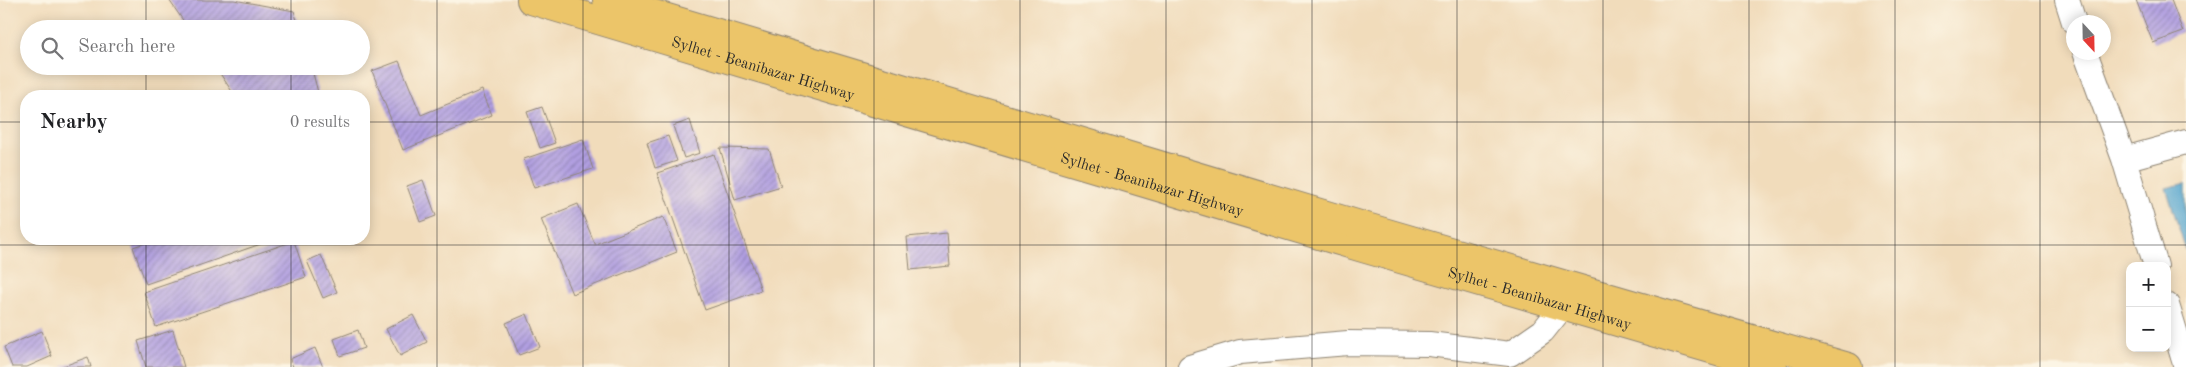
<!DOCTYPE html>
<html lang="en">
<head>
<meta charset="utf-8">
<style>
	body { margin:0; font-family:"Old Standard TT",serif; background:#f2f2f2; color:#202124 }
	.controls { position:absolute; right:15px; bottom:15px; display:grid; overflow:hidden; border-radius:10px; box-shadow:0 2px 12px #0003 }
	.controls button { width:45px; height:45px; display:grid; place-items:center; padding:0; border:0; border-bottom:1px solid #e0e0e0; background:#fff; color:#202124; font:25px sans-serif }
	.compass { position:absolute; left:2066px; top:15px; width:45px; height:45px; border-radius:50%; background:#fff; box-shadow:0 2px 12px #0003; rotate:158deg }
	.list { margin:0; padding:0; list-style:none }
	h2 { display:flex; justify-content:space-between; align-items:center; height:65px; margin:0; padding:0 20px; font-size:21px }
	h2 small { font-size:16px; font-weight:400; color:#757577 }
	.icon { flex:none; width:28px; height:28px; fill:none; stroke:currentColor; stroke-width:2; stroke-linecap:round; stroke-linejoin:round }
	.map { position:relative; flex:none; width:2186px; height:367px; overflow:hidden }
	.search { position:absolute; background:#fff; box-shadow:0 2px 12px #0003; left:20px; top:20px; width:350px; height:55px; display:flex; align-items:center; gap:12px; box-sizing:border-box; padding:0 18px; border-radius:28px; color:#757577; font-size:19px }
	.panel { position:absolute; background:#fff; box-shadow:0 2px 12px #0003; left:20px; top:90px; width:350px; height:155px; border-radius:20px }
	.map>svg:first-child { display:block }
	.water { fill:#54a5cf; stroke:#40687d }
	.building { fill:url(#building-hatch) }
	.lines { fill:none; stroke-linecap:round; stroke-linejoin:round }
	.street-casing { stroke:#8e8473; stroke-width:26 }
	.primary-casing { stroke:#8e8473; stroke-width:30 }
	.street { stroke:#fff; stroke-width:24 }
	.primary { stroke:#ecc569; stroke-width:28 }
	.grid { fill:none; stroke:#2b2b2b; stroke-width:1; stroke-opacity:0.55 }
	.labels { text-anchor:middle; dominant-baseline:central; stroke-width:4.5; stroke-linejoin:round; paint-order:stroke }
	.street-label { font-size:15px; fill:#2b2b2b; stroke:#fcf5e5 }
</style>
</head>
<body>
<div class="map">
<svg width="2186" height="367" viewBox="0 0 2186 367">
	<defs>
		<pattern id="building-hatch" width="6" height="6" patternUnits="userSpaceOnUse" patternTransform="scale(1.25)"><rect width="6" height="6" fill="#b19fe1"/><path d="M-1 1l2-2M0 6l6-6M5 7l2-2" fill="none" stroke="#9082b7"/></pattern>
	</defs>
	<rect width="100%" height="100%" fill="#fcf5e5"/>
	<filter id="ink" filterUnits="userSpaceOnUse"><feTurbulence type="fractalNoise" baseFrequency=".02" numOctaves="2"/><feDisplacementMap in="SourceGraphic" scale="10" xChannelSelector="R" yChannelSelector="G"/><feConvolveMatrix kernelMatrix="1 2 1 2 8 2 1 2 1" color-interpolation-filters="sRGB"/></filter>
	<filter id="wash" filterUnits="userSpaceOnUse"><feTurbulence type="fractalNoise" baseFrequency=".0096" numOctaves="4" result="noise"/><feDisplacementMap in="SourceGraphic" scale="20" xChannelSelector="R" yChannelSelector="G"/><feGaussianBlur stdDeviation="1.12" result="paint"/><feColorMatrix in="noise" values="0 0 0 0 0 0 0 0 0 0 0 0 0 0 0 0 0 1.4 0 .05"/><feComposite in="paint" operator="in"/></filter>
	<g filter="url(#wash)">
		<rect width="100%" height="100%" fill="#f1dcbb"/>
		<path class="water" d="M 2186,183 L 2186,250 L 2166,188 Z"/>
		<g id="blocks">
			<path class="building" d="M 169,0 L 234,0 L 294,11 L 300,29 L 189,29 Z
				M 2136,0 L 2171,0 L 2183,32 L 2153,43 Z
				M 399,61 L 421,115 L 482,90 L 492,115 L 403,150 L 372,71 Z
				M 215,66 L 311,66 L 319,96 L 235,96 Z
				M 542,107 L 555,143 L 540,148 L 527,112 Z
				M 690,120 L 700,153 L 684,158 L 673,126 Z
				M 668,136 L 677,161 L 655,168 L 647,143 Z
				M 583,139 L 593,169 L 534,188 L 524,159 Z
				M 720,148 L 769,149 L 781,186 L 735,200 Z
				M 714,154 L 761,290 L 705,310 L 657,173 Z
				M 423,180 L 436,216 L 420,222 L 407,186 Z
				M 578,204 L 595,244 L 663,217 L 677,252 L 572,294 L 541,219 Z
				M 947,233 L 950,266 L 910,270 L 907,237 Z
				M 157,239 L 275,239 L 146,284 L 133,247 Z
				M 294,241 L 306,277 L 156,327 L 144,292 Z
				M 321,255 L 337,292 L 323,298 L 307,261 Z
				M 527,314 L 540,347 L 519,355 L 506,323 Z
				M 413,315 L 427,342 L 400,356 L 386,329 Z
				M 173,330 L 184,367 L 146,367 L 138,341 Z
				M 358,330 L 364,348 L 340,356 L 334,339 Z
				M 42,331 L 52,356 L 27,367 L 12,367 L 4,347 Z
				M 315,348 L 323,367 L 293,367 L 290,359 Z
				M 88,357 L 91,367 L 61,367 Z"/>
		</g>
	</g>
	<g filter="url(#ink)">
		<use href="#blocks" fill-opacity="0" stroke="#8e8473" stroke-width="1"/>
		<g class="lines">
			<defs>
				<path id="street" d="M 2067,0 L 2074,22
					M 2085,52 L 2124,159 L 2156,266
					M 2124,159 L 2186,142
					M 2167,305 L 2186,367
					M 1190,367 L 1240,352 L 1348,343 L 1429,344 L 1510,354 L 1543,331 L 1563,306"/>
				<g id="primary">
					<path id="s1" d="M 531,0 L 1366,249 L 1773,367"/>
					<path d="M 607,0 L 1370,228 L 1848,367"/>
				</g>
			</defs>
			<use href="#street" class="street-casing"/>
			<use href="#primary" class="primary-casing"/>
			<use href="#street" class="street"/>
			<use href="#primary" class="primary"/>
		</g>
	</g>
	<path class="grid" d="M 146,0 L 146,29M 291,0 L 291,29M 437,0 L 437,367M 583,0 L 583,367M 729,0 L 729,367M 874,0 L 874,367M 1020,0 L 1020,367M 1166,0 L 1166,367M 1312,0 L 1312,367M 1457,0 L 1457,367M 1603,0 L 1603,367M 1749,0 L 1749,367M 1895,0 L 1895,367M 2040,0 L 2040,367M 146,66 L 146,96M 291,66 L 291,96M 0,122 L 26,122M 364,122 L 2186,122M 146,239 L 146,367M 291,239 L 291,367M 0,245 L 2186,245"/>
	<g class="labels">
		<g class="street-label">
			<text stroke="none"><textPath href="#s1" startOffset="242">Sylhet - Beanibazar Highway</textPath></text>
			<text stroke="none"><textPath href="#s1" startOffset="648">Sylhet - Beanibazar Highway</textPath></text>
			<text stroke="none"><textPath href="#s1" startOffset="1052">Sylhet - Beanibazar Highway</textPath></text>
		</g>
	</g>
</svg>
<div class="controls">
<button>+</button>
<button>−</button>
</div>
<svg class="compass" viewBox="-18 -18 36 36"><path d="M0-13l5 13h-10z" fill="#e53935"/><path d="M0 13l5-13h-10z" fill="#757577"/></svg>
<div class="search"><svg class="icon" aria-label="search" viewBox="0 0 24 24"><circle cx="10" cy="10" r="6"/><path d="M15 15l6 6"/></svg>Search here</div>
<section class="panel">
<h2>Nearby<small>0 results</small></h2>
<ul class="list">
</ul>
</section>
</div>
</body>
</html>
